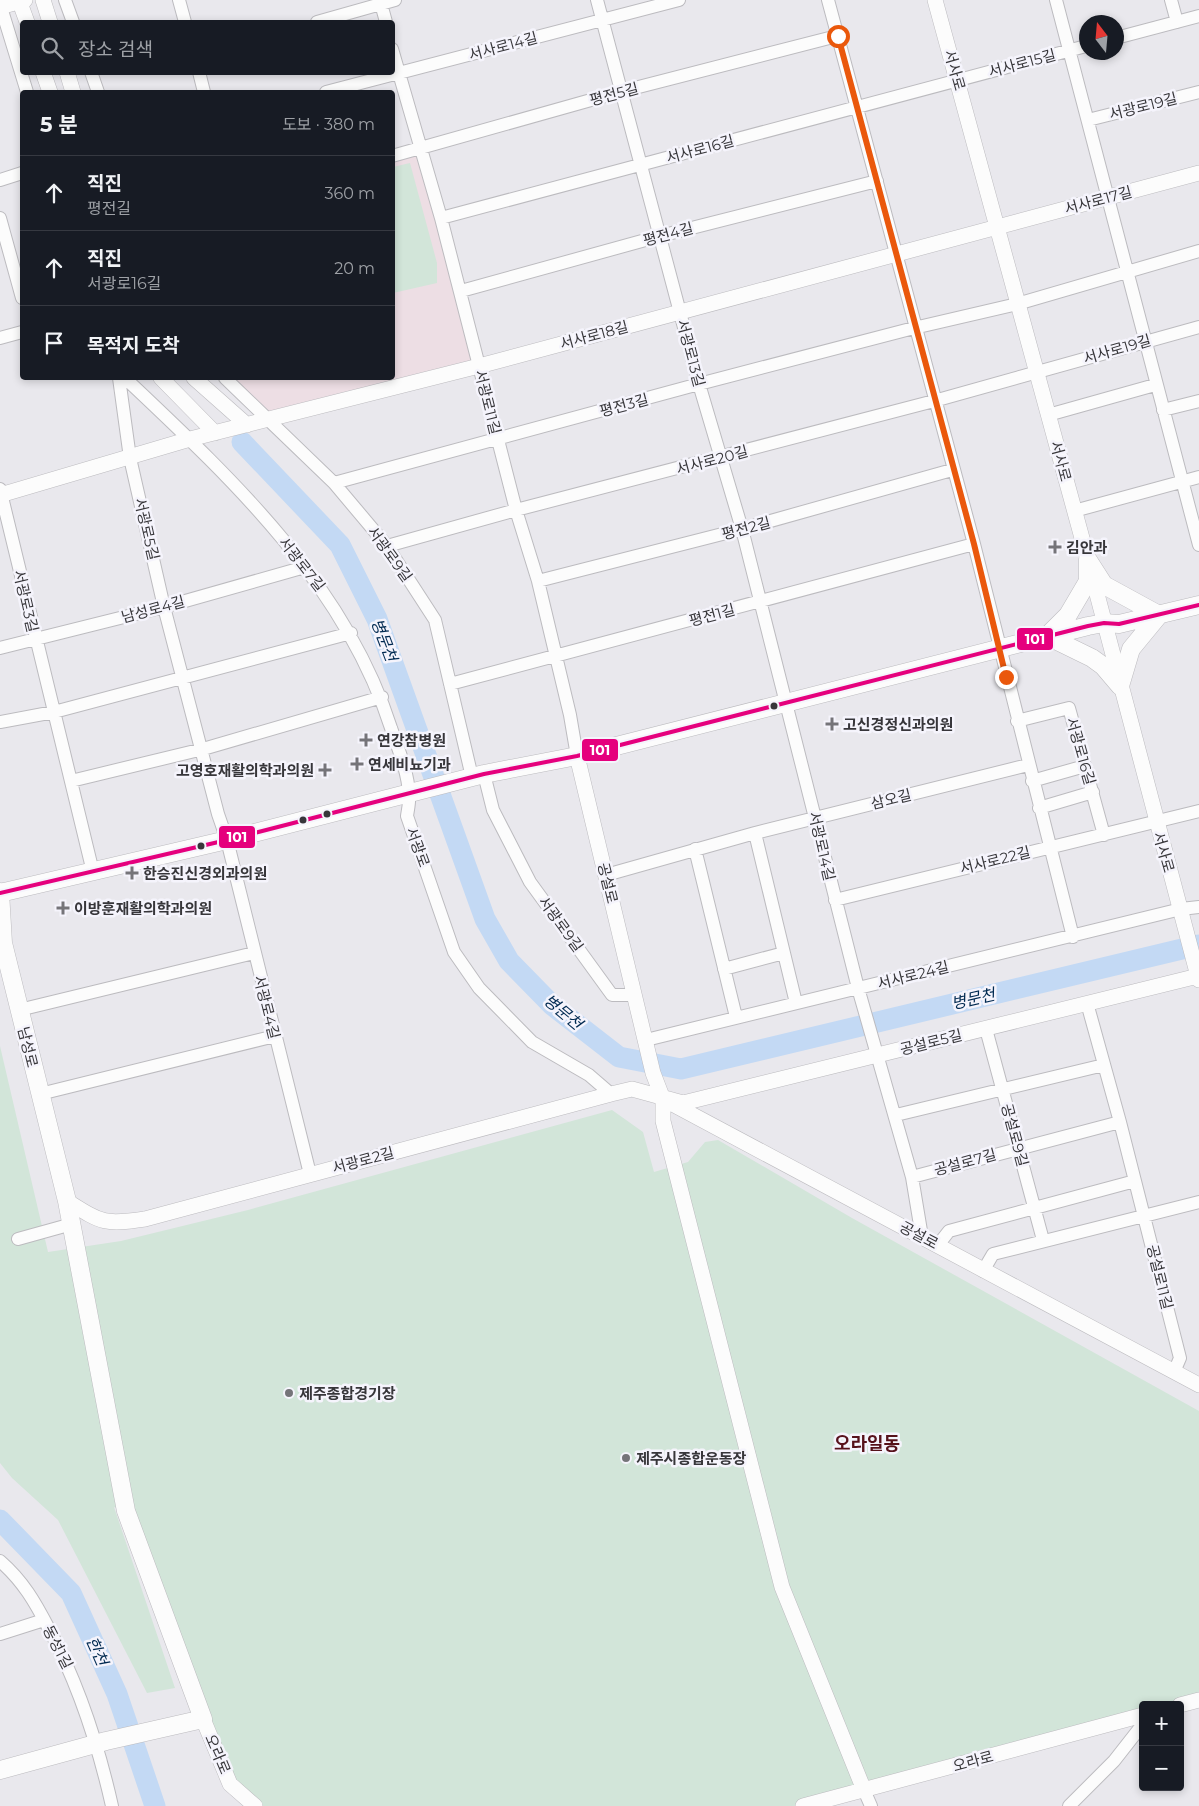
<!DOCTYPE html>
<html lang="ko">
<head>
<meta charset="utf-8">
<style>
	body { margin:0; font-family:Montserrat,"Noto Sans KR",sans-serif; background:#20242c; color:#f1f3f6 }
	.controls { position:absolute; right:15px; bottom:15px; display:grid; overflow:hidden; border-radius:5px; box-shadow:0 2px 8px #0003 }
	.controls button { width:45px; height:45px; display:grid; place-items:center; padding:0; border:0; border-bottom:1px solid #363941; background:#171b24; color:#f1f3f6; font:25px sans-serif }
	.compass { position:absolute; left:1079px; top:15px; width:45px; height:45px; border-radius:50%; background:#171b24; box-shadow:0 2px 8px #0003; rotate:344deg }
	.stop { position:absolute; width:15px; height:15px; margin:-11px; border:4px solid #ea580c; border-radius:50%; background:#fff }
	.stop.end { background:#ea580c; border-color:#fff; box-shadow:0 1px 5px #0008 }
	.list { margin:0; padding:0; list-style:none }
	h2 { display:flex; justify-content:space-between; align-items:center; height:65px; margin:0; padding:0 20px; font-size:21px }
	h2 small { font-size:16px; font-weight:400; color:#9ea1a6 }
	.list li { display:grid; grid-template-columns:32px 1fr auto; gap:15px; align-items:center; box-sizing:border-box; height:75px; padding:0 20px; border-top:1px solid #363941 }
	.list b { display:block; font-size:19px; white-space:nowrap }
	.list p { margin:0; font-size:16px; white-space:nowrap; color:#9ea1a6 }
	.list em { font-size:16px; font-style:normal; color:#9ea1a6 }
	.icon { flex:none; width:28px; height:28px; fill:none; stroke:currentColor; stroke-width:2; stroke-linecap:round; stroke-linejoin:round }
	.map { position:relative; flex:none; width:1199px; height:1806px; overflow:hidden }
	.search { position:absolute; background:#171b24; box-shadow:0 2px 8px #0003; left:20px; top:20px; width:375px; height:55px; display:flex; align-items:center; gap:12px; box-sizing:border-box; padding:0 18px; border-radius:5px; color:#9ea1a6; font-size:19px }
	.panel { position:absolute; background:#171b24; box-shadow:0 2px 8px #0003; left:20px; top:90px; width:375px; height:290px; border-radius:5px }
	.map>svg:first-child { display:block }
	.industrial { fill:#eddee4 }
	.green { fill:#d2e5d9 }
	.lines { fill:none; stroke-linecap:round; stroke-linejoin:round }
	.river { stroke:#c3d9f4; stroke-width:21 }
	.minor-casing { stroke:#bcbbbf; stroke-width:14 }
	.tertiary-casing { stroke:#bcbbbf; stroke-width:16 }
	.secondary-casing { stroke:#bcbbbf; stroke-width:19 }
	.minor { stroke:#fcfcfc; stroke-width:12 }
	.tertiary { stroke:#fcfcfc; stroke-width:15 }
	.secondary { stroke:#fcfcfc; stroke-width:18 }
	.bus-1-casing { stroke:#f5f4fc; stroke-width:8 }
	.bus-1 { stroke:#e5007d; stroke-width:4 }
	.route { stroke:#ea580c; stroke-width:6 }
	.poi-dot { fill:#757479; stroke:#f5f4fc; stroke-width:2 }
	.bus-dot { fill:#37363a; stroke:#f5f4fc; stroke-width:2 }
	.labels { text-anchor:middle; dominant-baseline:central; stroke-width:5; stroke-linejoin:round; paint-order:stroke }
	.street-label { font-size:15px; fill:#37363a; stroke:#f5f4fc }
	.poi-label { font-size:15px; font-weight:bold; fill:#37363a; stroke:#f5f4fc; text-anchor:start }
	.water-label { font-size:16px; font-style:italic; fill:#002a51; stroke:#f5f4fc }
	.quarter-label { font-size:18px; font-weight:bold; fill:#56111a; stroke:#f5f4fc }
	.line-badge { stroke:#f5f4fc; stroke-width:2 }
	.badge-label { font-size:14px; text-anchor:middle; font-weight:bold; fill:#fff }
</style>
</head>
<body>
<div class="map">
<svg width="1199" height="1806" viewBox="0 0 1199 1806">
	<rect width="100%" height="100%" fill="#e9e8ed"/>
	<path class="industrial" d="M 420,148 L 479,366 L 269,419 L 225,378 L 392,378 L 393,156 Z"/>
	<path class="green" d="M 410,163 L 437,263 L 437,283 L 393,293 L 393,167 Z
		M 0,1046 L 48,1252 L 121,1241 L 248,1210 L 612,1110 L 643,1132 L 654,1172 L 688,1162 L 705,1142 L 718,1140 L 852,1218 L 1199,1411 L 1199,1697 L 1170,1705 L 1143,1705 L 1143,1712 L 795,1806 L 255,1806 L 230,1784 L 126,1511 L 114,1507 L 175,1688 L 147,1693 L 58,1520 L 12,1478 L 0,1463 Z"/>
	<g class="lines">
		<path class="river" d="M 242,442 L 340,545 L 377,619 L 485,919 L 509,961 L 552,1005 L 619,1057 L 681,1069 L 1199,945
			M 0,1520 L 71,1593 L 117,1694 L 155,1806"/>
		<defs>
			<path id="minor" d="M 65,0 L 73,22
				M 179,0 L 185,22
				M 380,0 L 386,22
				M 597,0 L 699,384 L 742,529 L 858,988 L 912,1177 L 922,1237
				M 828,0 L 974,544 L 1073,937
				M 1056,0 L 1199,545
				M 1171,0 L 1177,22
				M 0,4 L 27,92
				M 317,22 L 395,0
				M 1116,38 L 1199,16
				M 392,49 L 441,218 L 516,510 L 538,581 L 570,715 L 577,756
				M 91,72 L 98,92
				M 199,72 L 204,92
				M 326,92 L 679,0
				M 1088,120 L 1199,92
				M 392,156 L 623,91 L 837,36
				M 0,180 L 22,173
				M 0,218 L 22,298
				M 441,218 L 1086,46
				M 461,291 L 660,236 L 877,181
				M 0,338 L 22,332
				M 119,378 L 130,458 L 164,607 L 218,814 L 227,840 L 310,1174
				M 125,378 C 232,479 345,584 391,728 C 398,748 408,772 409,794 C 410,801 408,809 407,816 L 454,952 L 479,988 L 532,1042 L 589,1075 L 611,1094
				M 225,378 L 334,483 L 387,546 L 435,620 L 472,777
				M 1163,410 L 1199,401
				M 1048,415 L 1155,385
				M 334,483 L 699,384 L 914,328 L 1017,304 L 1199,251
				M 0,489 L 93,872
				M 1074,511 L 1199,477
				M 387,546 L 516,510 L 934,401 L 1199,327
				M 538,581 L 742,529 L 952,470
				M 0,648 L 164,607 L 305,567
				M 450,684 L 974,544
				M 1017,721 L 1069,708 L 1104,835
				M 0,722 L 54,712 L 351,633
				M 484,774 L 493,810 L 530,882 L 612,995 L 635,995
				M 71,781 L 203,749 L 382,697
				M 1032,781 L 1085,766
				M 1039,808 L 1093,792
				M 755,833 L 796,1003
				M 695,849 L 736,1017
				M 606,875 L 755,833 L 1028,765
				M 835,900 L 1199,811
				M 724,969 L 784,953
				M 1087,1003 L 1120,1122 L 1180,1358 L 1174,1372
				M 19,1010 L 254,953
				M 986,1029 L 1043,1240
				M 646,1040 L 1181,909 L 1199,907
				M 40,1094 L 275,1036
				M 896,1115 L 1104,1065
				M 912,1177 L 1120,1122
				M 18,1239 L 72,1224
				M 938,1245 L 949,1231 L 1135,1181
				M 983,1271 L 993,1254 L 1199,1202
				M 0,1561 C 23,1581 35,1602 49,1629 C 79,1685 98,1744 112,1806
				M 0,1634 L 44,1620
				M 864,1790 L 871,1806
				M 1069,1806 L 1114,1761 L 1143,1724"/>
			<path id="tertiary" d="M 19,0 L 27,22
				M 43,0 L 50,22
				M 935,0 L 1088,560 L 1199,980
				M 0,7 L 25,0
				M 43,72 L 50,92
				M 67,72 L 73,92
				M 161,378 L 215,433
				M 194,378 L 247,425
				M 0,495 L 190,439 L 479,366 L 1199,173
				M 577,756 L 653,1073 L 663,1099 L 1199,1385
				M 663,1099 L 663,1121 L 782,1587 L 864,1790
				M 67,1201 C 102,1223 104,1225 145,1219 L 611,1094 L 632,1089 L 683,1103 L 1198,976
				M 1180,1705 L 1199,1700
				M 203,1719 L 230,1784 L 255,1806
				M 803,1806 L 1143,1715"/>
			<path id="secondary" d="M 1088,560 L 1088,581 L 1068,615 L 1047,636 L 1092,658 L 1103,666 L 1120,686
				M 1088,560 L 1104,585 L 1159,615 L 1131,649 L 1120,686
				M 0,892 L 3,943 L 67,1201 L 126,1511 L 203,1719 L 106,1741 L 0,1770
				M 0,893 L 227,840 L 484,774 L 577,756 L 1088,626 L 1104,623 L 1119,624 L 1199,605"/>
		</defs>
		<use href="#minor" class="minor-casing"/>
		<use href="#tertiary" class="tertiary-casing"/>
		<use href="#secondary" class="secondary-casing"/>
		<use href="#minor" class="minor"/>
		<use href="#tertiary" class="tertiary"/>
		<use href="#secondary" class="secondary"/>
		<defs>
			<path id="bus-1" d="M 0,893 L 227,840 L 484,774 L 577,756 L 1088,626 L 1104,623 L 1119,624 L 1199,605"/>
		</defs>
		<use href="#bus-1" class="bus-1-casing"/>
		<use href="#bus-1" class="bus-1"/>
	</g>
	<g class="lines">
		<path class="route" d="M 838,36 L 974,544 L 1006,677"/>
	</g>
	<g class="poi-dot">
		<path d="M1052.5 539.5h5v5h5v5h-5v5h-5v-5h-5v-5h5z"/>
		<path d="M829.5 716.5h5v5h5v5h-5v5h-5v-5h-5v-5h5z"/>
		<path d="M363.5 732.5h5v5h5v5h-5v5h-5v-5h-5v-5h5z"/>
		<path d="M354.5 756.5h5v5h5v5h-5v5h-5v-5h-5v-5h5z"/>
		<path d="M322.5 762.5h5v5h5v5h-5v5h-5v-5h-5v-5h5z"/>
		<path d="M129.5 865.5h5v5h5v5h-5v5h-5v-5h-5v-5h5z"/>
		<path d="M60.5 900.5h5v5h5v5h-5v5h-5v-5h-5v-5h5z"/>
		<circle cx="289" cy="1393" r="5"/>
		<circle cx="626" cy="1458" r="5"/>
	</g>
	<g class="bus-dot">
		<circle cx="774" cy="706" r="4.5"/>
		<circle cx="327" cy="814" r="4.5"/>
		<circle cx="303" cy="820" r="4.5"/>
		<circle cx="201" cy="846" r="4.5"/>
	</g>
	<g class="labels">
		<g class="street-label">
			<text transform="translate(503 46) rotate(-15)">서사로14길</text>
			<text transform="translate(1022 63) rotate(-15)">서사로15길</text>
			<text transform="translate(955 70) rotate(74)">서사로</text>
			<text transform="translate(614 94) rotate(-15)">평전5길</text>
			<text transform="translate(1143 106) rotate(-14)">서광로19길</text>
			<text transform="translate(700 149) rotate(-15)">서사로16길</text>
			<text transform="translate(1098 200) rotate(-15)">서사로17길</text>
			<text transform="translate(668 234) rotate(-15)">평전4길</text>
			<text transform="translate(594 335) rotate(-15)">서사로18길</text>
			<text transform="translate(1117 349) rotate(-16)">서사로19길</text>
			<text transform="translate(691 353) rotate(75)">서광로13길</text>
			<text transform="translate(488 402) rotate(76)">서광로11길</text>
			<text transform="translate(624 405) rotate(-15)">평전3길</text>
			<text transform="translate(712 460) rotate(-15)">서사로20길</text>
			<text transform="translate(1061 461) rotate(75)">서사로</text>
			<text transform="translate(746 528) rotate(-15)">평전2길</text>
			<text transform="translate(147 529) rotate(77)">서광로5길</text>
			<text transform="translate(390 554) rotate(54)">서광로9길</text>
			<text transform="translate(302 564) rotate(52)">서광로7길</text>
			<text transform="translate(26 601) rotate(77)">서광로3길</text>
			<text transform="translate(153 609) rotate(-15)">남성로4길</text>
			<text transform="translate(712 615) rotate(-15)">평전1길</text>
			<text transform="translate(1081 751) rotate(74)">서광로16길</text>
			<text transform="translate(891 799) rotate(-14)">삼오길</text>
			<text transform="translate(822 846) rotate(77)">서광로14길</text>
			<text transform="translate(418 847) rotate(70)">서광로</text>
			<text transform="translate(1164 852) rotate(74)">서사로</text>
			<text transform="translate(995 860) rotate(-14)">서사로22길</text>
			<text transform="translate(608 883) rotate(76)">공설로</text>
			<text transform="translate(561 924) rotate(54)">서광로9길</text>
			<text transform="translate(913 975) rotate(-14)">서사로24길</text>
			<text transform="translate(267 1007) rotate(76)">서광로4길</text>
			<text transform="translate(931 1042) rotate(-14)">공설로5길</text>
			<text transform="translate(28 1047) rotate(76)">남성로</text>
			<text transform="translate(1015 1135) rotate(75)">공설로9길</text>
			<text transform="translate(363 1160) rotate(-15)">서광로2길</text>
			<text transform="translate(965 1162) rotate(-15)">공설로7길</text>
			<text transform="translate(919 1235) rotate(28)">공설로</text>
			<text transform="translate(1160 1277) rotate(76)">공설로11길</text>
			<text transform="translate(58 1647) rotate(63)">동성1길</text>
			<text transform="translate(218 1754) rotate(67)">오라로</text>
			<text transform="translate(973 1761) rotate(-15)">오라로</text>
		</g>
		<g class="poi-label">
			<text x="1066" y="547">김안과</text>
			<text x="843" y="724">고신경정신과의원</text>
			<text x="377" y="740">연강참병원</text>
			<text x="368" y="764">연세비뇨기과</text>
			<text x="314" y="770" text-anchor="end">고영호재활의학과의원</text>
			<text x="143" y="873">한승진신경외과의원</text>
			<text x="74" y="908">이방훈재활의학과의원</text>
			<text x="299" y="1393">제주종합경기장</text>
			<text x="636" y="1458">제주시종합운동장</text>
		</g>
		<g class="water-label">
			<text transform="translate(384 640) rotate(69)">병문천</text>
			<text transform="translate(973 999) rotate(-13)">병문천</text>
			<text transform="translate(563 1012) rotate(40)">병문천</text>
			<text transform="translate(97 1651) rotate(66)">한천</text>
		</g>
		<g class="quarter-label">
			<text x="867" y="1444">오라일동</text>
		</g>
	</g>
	<g class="line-badge">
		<rect x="1016" y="627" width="38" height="24" rx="5" fill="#e5007d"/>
		<rect x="581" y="738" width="38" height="24" rx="5" fill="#e5007d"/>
		<rect x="218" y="825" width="38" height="24" rx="5" fill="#e5007d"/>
	</g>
	<g class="badge-label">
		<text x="1035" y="644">101</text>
		<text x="600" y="755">101</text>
		<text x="237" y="842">101</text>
	</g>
</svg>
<div class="controls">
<button>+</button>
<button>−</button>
</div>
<svg class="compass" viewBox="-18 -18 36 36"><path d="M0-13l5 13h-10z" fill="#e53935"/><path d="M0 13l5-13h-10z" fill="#9ea1a6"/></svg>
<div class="stop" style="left:838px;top:36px"></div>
<div class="stop end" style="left:1006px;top:677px"></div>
<div class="search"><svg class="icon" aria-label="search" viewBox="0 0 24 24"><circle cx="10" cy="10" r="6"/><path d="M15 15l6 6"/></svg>장소 검색</div>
<section class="panel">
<h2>5 분<small>도보 · 380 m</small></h2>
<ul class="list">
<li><svg class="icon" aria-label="ahead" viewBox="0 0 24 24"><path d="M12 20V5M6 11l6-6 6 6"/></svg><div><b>직진</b><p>평전길</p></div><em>360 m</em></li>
<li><svg class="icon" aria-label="ahead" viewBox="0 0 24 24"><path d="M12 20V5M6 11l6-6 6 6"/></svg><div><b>직진</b><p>서광로16길</p></div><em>20 m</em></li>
<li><svg class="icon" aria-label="arrive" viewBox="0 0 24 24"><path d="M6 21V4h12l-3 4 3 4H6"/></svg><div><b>목적지 도착</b></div></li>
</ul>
</section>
</div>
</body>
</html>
